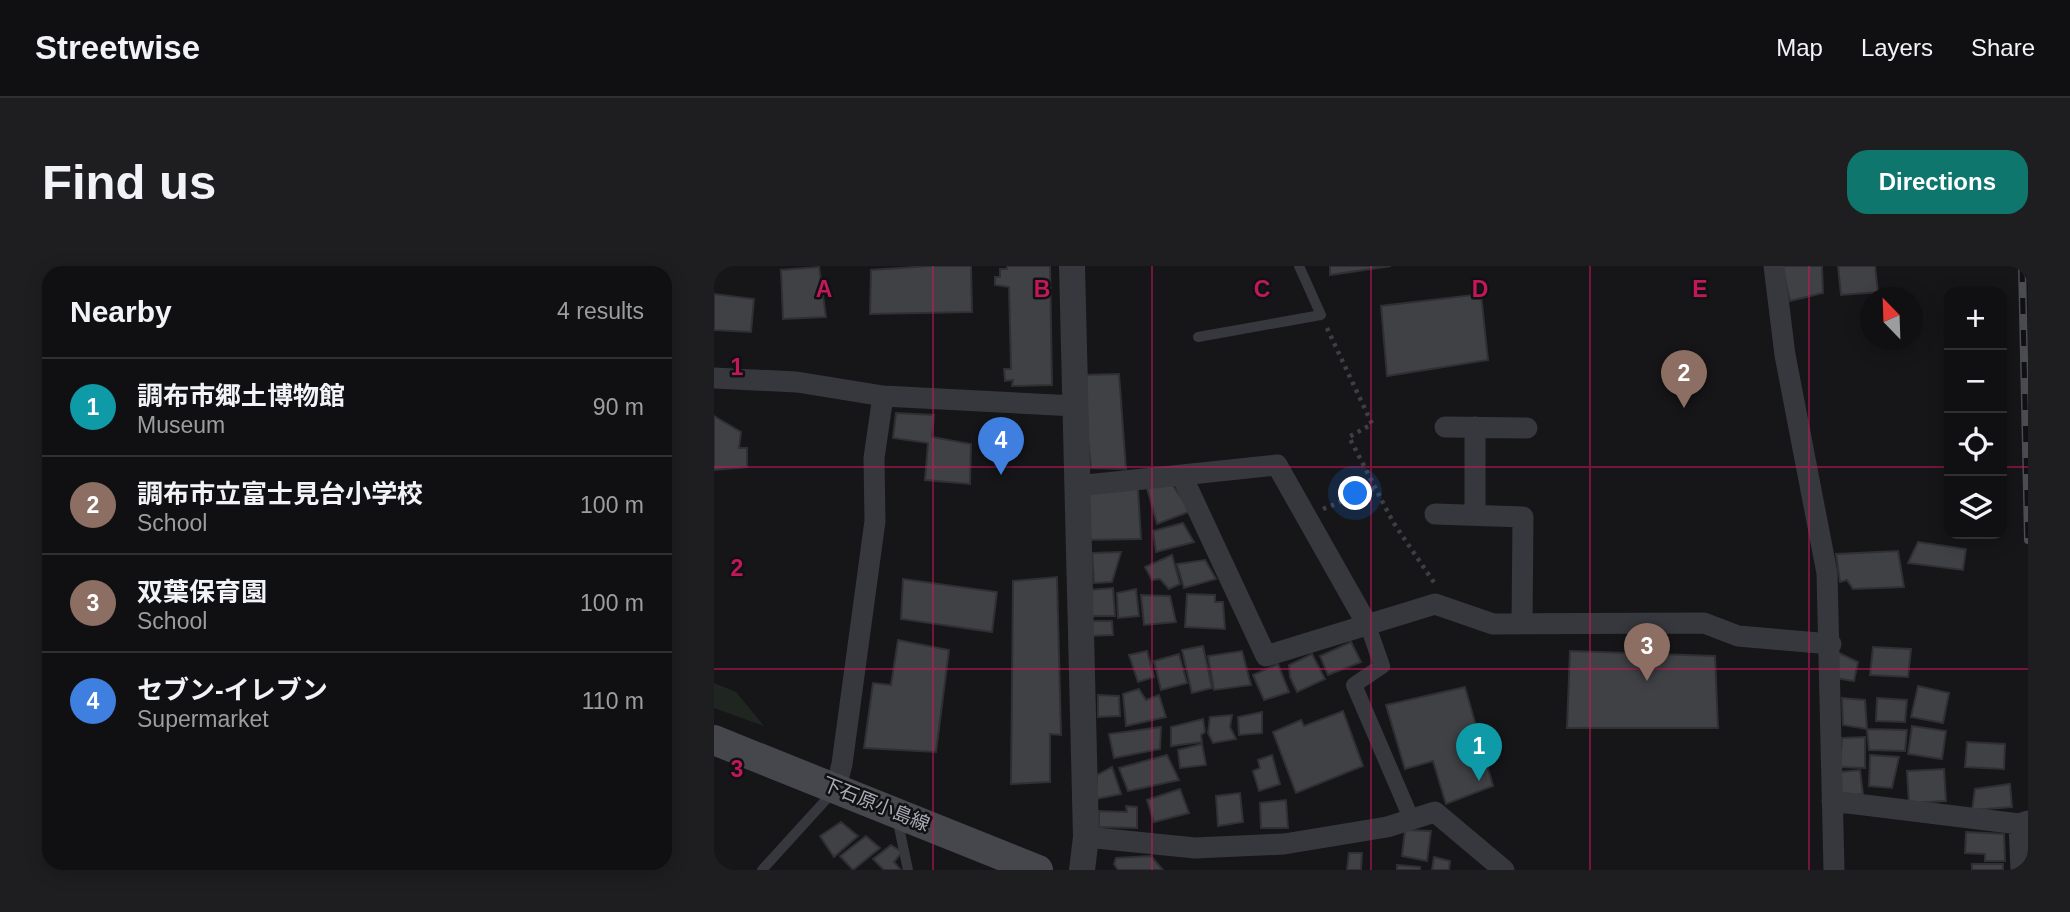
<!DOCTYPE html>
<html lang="en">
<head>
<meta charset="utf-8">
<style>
	body { margin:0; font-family:Arial,"Noto Sans JP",sans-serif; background:#1e1e20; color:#f1f3f6 }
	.controls { position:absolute; right:21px; top:21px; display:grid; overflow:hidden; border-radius:14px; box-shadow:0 4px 18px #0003 }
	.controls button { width:63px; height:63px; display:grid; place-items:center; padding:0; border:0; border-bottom:2px solid #303032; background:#101012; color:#f1f3f6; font:35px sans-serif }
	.compass { position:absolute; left:1146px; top:21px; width:63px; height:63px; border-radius:50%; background:#101012; box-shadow:0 4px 18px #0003; rotate:337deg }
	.you { position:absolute; left:642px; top:228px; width:24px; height:24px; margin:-18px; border:5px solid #fff; border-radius:50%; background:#1a73e8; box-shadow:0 0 0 10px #1a73e833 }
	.badge { display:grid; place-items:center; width:46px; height:46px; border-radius:50%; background:#0f766e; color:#fff; font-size:23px; font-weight:700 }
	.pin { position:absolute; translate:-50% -58px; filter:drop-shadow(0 2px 4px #0008) }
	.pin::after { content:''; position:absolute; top:37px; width:24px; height:21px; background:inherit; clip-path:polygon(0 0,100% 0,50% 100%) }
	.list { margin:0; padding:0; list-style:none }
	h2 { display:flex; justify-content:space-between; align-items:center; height:91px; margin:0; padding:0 28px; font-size:30px }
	h2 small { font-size:23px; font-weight:400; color:#9c9d9f }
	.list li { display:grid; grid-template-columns:46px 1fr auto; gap:21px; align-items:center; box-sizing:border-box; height:98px; padding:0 28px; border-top:2px solid #303032 }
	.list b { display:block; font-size:26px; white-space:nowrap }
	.list p { margin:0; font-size:23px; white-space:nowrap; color:#9c9d9f }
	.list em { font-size:23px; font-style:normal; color:#9c9d9f }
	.icon { flex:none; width:38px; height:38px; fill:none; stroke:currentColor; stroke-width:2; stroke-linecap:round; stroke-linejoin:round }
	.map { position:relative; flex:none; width:1314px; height:604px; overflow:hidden; border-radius:21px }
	header { display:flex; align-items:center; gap:42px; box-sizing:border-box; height:98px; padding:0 35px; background:#101012; border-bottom:2px solid #303032 }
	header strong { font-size:33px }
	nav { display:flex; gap:38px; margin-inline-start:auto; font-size:24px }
	.intro { display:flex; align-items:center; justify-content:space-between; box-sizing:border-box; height:168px; padding:0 42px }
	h1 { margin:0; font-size:49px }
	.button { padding:18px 32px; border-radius:21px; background:#0f766e; color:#fff; font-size:24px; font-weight:700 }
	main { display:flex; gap:42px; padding:0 42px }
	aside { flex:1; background:#101012; border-radius:21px; box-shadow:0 4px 18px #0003 }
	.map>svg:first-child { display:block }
	.green { fill:#1e261f }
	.building { fill:#404145; stroke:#303034; stroke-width:2 }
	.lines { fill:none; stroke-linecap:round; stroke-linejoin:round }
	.path { stroke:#3d3f44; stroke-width:4.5; stroke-dasharray:3.5 5; stroke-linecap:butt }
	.service { stroke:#37383d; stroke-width:10 }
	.pedestrian { stroke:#37383d; stroke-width:16 }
	.minor { stroke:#37383d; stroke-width:21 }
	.tertiary { stroke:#37383d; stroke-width:26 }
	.secondary { stroke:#45474d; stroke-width:30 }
	.rail-casing { stroke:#4a4c52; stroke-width:8 }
	.rail { stroke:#111113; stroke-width:5; stroke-dasharray:16; stroke-linecap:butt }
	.grid { fill:none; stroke:#c2185b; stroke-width:2; stroke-opacity:0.55 }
	.labels { text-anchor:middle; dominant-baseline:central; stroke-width:5; stroke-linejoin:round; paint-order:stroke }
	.street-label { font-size:19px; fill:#a8adb8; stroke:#111113 }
	.grid-label { font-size:23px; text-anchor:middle; font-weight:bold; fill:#c2185b; stroke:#111113; stroke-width:5; stroke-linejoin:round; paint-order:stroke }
</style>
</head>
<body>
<header>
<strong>Streetwise</strong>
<nav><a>Map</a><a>Layers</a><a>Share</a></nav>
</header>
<div class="intro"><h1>Find us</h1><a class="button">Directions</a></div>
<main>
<aside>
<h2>Nearby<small>4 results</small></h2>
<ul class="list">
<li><span class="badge" style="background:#0f9aa8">1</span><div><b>調布市郷土博物館</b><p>Museum</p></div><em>90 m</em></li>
<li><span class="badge" style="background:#8d6e63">2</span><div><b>調布市立富士見台小学校</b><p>School</p></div><em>100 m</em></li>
<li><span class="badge" style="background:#8d6e63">3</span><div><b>双葉保育園</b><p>School</p></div><em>100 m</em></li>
<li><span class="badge" style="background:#3f7fe0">4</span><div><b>セブン-イレブン</b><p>Supermarket</p></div><em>110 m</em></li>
</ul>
</aside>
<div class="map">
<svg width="1314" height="604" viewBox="0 0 1314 604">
	<rect width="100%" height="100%" fill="#161618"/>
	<path class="green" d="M 0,417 L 22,426 L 50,460 L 0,442 Z"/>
	<path class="building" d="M 215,0 L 257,0 L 258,46 L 156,48 L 157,4 Z
		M 293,0 L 336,0 L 338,119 L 298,120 L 299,114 L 291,115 L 290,103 L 297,103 L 295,21 L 281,19 L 281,11 L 286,11 L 286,3 L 293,3 Z
		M 616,0 L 677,0 L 616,9 Z
		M 1068,0 L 1108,0 L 1109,27 L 1076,35 Z
		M 1124,0 L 1161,0 L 1164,26 L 1127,29 Z
		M 105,1 L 112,51 L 69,53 L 67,4 Z
		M 0,28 L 40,33 L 37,66 L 0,64 Z
		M 767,28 L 774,94 L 673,110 L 667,40 Z
		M 405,108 L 412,203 L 377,202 L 367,109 Z
		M 182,147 L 220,149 L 218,171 L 257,178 L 256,218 L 211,214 L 214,177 L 179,172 Z
		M 0,150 L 27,166 L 25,182 L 33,182 L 33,201 L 0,204 Z
		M 457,217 L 477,245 L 443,258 L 433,222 Z
		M 424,222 L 427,273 L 373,274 L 369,225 Z
		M 469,257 L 480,276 L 442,286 L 439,265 Z
		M 1204,276 L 1252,283 L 1249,304 L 1194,297 Z
		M 1184,285 L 1190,321 L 1139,323 L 1133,314 L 1126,316 L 1122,288 Z
		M 407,286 L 398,316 L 380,317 L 378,287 Z
		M 458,289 L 466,318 L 455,323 L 446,313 L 438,314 L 431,301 Z
		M 491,294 L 502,313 L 470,322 L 463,298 Z
		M 343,311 L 347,469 L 336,468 L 336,516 L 297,518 L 299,315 Z
		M 189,313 L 283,326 L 278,366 L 187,353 Z
		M 399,322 L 401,350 L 375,350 L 376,324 Z
		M 422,323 L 425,350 L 404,352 L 403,327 Z
		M 473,328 L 501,329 L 501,336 L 509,336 L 511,363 L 471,361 Z
		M 427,329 L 456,330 L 462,356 L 430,359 Z
		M 377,355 L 398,355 L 399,369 L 375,370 Z
		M 184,374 L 235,384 L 222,486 L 150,482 L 159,417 L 177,419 Z
		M 637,376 L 647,396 L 614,409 L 606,390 Z
		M 489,380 L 498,422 L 478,427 L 468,384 Z
		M 1159,381 L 1197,383 L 1194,411 L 1156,409 Z
		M 433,385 L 440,411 L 424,416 L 415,389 Z
		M 528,385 L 537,419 L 500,424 L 494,390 Z
		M 856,385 L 1001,390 L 1004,462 L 853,462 Z
		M 1123,386 L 1144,396 L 1140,415 L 1120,412 Z
		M 465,388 L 473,417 L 447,424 L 440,395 Z
		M 598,388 L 611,413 L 583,426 L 576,411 L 575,399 Z
		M 564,398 L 575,426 L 550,434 L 539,409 Z
		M 1204,420 L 1235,427 L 1229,457 L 1197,451 Z
		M 751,421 L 779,520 L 732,538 L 719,495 L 691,503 L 672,439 Z
		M 425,423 L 432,434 L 445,429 L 452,451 L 412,460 L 409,428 Z
		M 384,429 L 405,430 L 406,450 L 384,451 Z
		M 1128,432 L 1151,434 L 1153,463 L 1129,459 Z
		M 1163,432 L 1193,434 L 1191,456 L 1162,455 Z
		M 629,445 L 649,500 L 582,527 L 559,466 L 587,454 L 590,460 Z
		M 548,446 L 548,467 L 525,469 L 524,451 Z
		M 518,449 L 516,461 L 522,473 L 499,477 L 494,467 L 496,451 Z
		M 489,453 L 491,466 L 487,469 L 488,476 L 457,480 L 457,461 Z
		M 1198,460 L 1232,465 L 1228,493 L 1194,488 Z
		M 447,461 L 446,483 L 400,492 L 395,468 Z
		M 1153,463 L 1193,464 L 1191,485 L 1155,484 Z
		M 1151,471 L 1151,502 L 1126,501 L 1128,472 Z
		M 1253,476 L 1291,478 L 1290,503 L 1251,501 Z
		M 488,478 L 492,499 L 466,502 L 464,484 Z
		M 453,489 L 465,514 L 414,525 L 405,502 Z
		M 558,489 L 566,518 L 545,525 L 539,505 L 546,502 L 544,494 Z
		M 1156,489 L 1185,491 L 1178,522 L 1155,520 Z
		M 398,501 L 407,528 L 382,533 L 383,509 Z
		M 1230,503 L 1232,535 L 1195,537 L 1193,505 Z
		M 1146,504 L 1149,528 L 1126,530 L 1126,506 Z
		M 1296,518 L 1298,541 L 1258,544 L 1261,523 Z
		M 466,523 L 475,547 L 440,556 L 433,534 Z
		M 526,527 L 529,556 L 504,560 L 502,530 Z
		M 572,534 L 574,562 L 547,562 L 546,537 Z
		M 412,540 L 423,541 L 423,562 L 385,561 L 385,545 L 413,546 Z
		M 127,556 L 144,570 L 120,591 L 106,570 Z
		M 691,564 L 717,565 L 713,595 L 688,590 Z
		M 1252,566 L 1290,568 L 1291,595 L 1271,595 L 1271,588 L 1251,587 Z
		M 152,570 L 166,582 L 139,604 L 126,590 Z
		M 177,579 L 188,586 L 180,596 L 187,604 L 170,604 L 159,593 Z
		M 635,587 L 648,587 L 647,604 L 633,604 Z
		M 437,590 L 449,604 L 404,604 L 400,598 L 402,592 Z
		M 720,591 L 736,595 L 735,604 L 718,604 Z
		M 1258,598 L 1289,598 L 1289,604 L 1258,604 Z
		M 683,599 L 706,601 L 706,604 L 683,604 Z"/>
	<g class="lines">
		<path class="path" d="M 613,62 L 658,158 L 635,171 L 679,256 L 721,318
			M 609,243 L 661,222"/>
		<path class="service" d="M 484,71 L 607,49 L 585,0
			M 183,552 L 194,604
			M 48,604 L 119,526"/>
		<path class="pedestrian" d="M 654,360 L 668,400 L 640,419 L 697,552"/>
		<path class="minor" d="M 1060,0 L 1071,89 L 1113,307 L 1120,604
			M 0,112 L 83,116 L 169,130 L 362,140
			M 731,161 L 813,162
			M 468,210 L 552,390 L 721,338 L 779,358 L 990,357 L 1024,370 L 1117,378
			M 363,220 L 563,199 L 654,360
			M 721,248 L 809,251 L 808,358
			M 761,249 L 761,161
			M 122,522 L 128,498 L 161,255 L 160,192 L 169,130
			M 1118,535 L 1305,558 L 1314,555
			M 1305,558 L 1307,604
			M 372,571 L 481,582 L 570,578 L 673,561 L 721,546 L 790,604"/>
		<path class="tertiary" d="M 358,0 L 372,571 L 368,604"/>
		<path class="secondary" d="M 0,474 L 324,604"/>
		<defs>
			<path id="rail" d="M 1308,0 L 1314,274"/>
		</defs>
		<use href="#rail" class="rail-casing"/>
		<use href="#rail" class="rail"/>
	</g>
	<path class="grid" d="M 219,0 L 219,604M 438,0 L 438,604M 657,0 L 657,604M 876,0 L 876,604M 1095,0 L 1095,604M 0,201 L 1235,201M 1288,201 L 1314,201M 0,403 L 1314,403"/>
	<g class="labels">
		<g class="street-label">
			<text transform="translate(162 538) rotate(22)">下石原小島線</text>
		</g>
	</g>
	<g class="grid-label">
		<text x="110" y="31">A</text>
		<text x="328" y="31">B</text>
		<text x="548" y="31">C</text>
		<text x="766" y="31">D</text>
		<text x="986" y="31">E</text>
		<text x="23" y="109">1</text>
		<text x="23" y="310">2</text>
		<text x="23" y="511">3</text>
	</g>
</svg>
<div class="controls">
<button>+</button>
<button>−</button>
<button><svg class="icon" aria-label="locate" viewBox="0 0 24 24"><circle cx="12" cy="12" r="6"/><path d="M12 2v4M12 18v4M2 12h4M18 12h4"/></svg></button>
<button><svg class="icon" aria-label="layers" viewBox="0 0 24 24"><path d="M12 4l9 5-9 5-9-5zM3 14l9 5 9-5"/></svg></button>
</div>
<svg class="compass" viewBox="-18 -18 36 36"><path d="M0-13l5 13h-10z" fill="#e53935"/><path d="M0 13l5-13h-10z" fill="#9c9d9f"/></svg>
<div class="you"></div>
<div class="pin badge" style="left:765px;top:515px;background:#0f9aa8">1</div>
<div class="pin badge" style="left:970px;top:142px;background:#8d6e63">2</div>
<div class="pin badge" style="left:933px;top:415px;background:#8d6e63">3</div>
<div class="pin badge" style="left:287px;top:209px;background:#3f7fe0">4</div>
</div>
</main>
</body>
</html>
